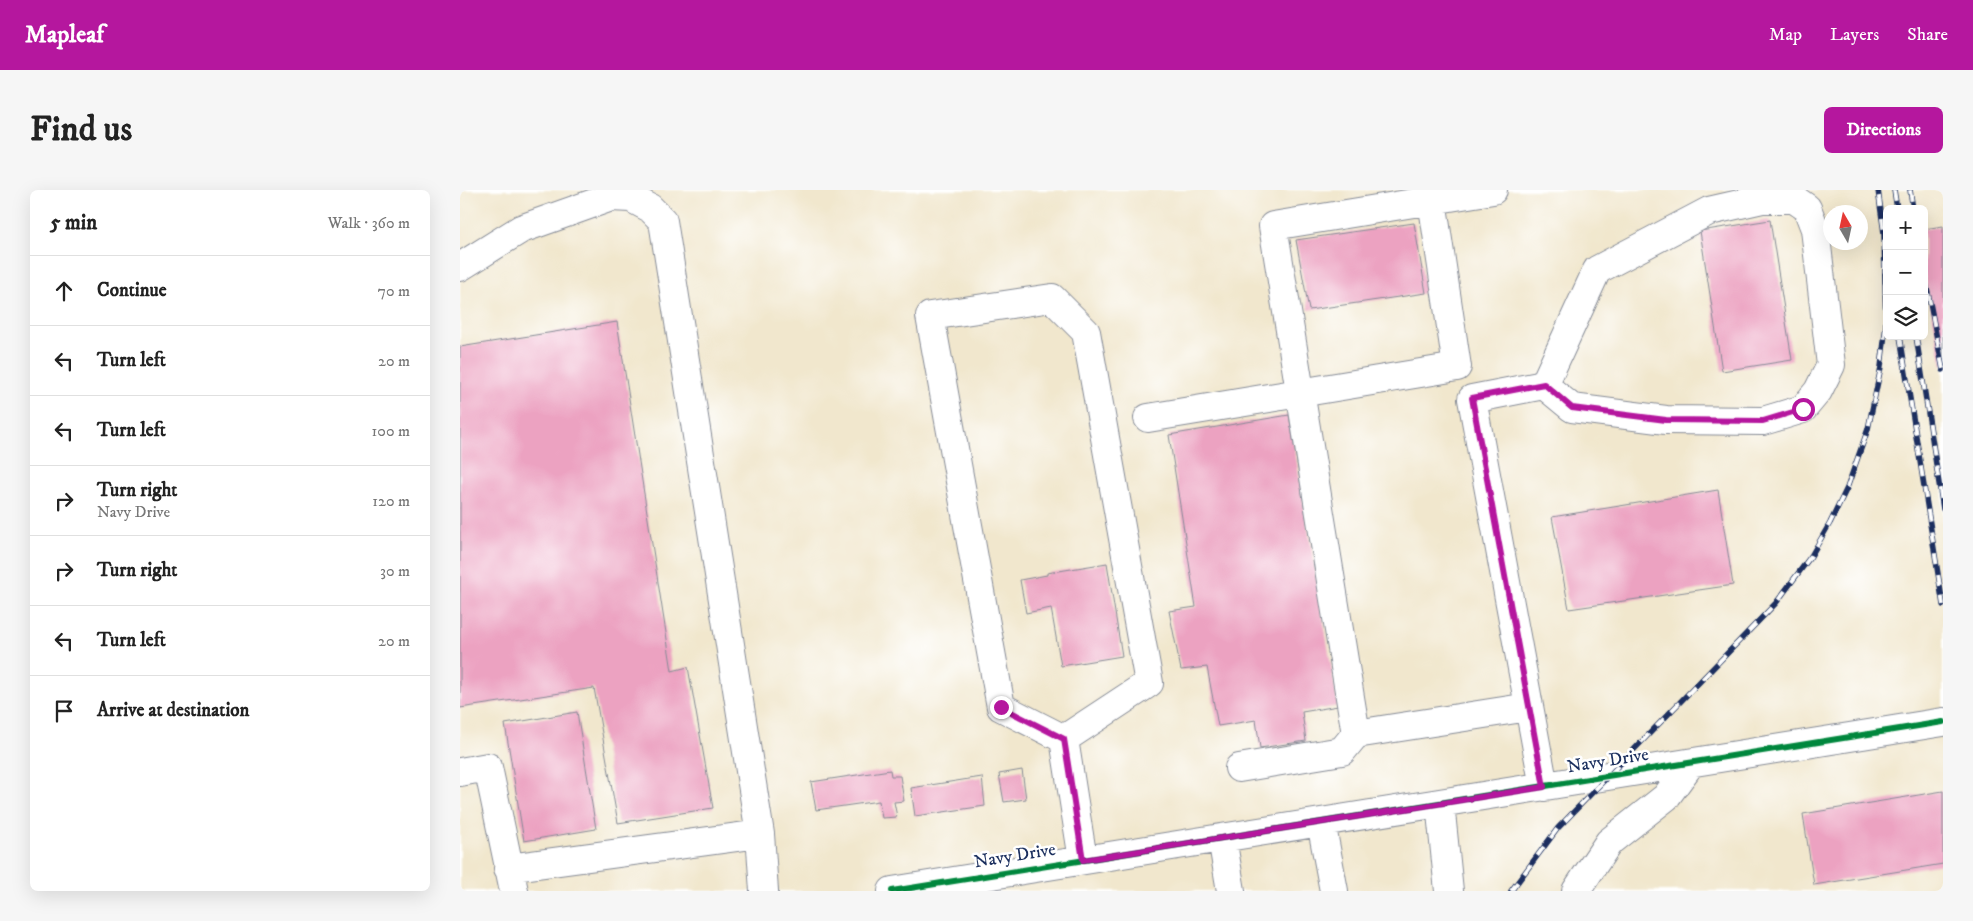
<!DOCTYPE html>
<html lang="en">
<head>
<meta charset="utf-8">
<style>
	body { margin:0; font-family:"IM FELL DW Pica",serif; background:#f6f6f6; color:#222 }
	.controls { position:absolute; right:15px; top:15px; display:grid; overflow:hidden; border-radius:8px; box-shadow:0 5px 20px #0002 }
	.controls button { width:45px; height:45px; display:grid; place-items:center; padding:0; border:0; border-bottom:1px solid #e0e0e0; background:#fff; color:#222; font:25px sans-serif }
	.compass { position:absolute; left:1363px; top:15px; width:45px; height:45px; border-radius:50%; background:#fff; box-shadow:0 5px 20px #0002; rotate:351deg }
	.stop { position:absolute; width:15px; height:15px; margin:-11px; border:4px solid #b5179e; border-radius:50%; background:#fff }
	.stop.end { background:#b5179e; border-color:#fff; box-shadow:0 1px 5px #0008 }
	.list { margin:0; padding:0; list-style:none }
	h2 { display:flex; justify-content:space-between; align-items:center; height:65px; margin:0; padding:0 20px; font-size:21px }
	h2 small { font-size:16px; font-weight:400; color:#767676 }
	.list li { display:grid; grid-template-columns:32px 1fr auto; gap:15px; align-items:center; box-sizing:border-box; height:70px; padding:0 20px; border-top:1px solid #e0e0e0 }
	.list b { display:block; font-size:19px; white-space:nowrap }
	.list p { margin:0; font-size:16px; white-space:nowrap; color:#767676 }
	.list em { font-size:16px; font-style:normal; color:#767676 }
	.icon { flex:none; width:28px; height:28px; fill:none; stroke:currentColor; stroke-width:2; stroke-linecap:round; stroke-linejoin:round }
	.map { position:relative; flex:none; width:1483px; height:701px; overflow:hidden; border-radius:8px }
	header { display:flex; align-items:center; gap:30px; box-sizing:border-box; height:70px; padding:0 25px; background:#b5179e; color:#fff }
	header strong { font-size:24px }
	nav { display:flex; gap:28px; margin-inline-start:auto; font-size:18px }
	.intro { display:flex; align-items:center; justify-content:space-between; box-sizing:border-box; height:120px; padding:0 30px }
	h1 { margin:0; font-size:35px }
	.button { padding:12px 22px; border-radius:8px; background:#b5179e; color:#fff; font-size:18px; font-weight:700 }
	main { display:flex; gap:30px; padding:0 30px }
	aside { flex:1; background:#fff; border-radius:8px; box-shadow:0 5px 20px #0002 }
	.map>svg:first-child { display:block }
	.building { fill:#eca2c1 }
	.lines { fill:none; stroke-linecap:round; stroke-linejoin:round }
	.minor-casing { stroke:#868b96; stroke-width:30 }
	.minor { stroke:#fff; stroke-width:28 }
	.rail-casing { stroke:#1b2f5e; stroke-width:5.5 }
	.rail { stroke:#fff; stroke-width:4; stroke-dasharray:11; stroke-linecap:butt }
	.cycleway-casing { stroke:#fff; stroke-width:9 }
	.cycleway { stroke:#00873e; stroke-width:6 }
	.route { stroke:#b5179e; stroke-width:6 }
	.labels { text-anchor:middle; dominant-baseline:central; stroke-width:5; stroke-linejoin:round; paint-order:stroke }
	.street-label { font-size:18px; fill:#1b2f5e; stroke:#fff }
</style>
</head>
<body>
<header>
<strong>Mapleaf</strong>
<nav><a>Map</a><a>Layers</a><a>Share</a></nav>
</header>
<div class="intro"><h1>Find us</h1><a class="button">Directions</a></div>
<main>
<aside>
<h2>5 min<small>Walk · 360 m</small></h2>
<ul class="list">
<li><svg class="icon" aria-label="ahead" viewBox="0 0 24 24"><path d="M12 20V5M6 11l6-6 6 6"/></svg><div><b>Continue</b></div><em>70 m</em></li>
<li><svg class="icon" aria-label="left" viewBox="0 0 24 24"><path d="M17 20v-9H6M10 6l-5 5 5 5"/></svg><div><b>Turn left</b></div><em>20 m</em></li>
<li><svg class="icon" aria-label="left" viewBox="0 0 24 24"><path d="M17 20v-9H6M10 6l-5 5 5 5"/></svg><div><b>Turn left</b></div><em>100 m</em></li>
<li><svg class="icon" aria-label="right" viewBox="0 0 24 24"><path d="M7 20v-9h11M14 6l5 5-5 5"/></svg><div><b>Turn right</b><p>Navy Drive</p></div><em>120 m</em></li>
<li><svg class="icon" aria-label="right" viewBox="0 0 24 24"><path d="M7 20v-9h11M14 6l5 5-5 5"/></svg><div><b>Turn right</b></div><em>30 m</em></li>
<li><svg class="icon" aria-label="left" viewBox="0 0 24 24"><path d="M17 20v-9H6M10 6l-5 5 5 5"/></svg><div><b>Turn left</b></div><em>20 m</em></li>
<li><svg class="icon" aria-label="arrive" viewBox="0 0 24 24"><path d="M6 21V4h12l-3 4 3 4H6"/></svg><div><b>Arrive at destination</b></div></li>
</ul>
</aside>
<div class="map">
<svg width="1483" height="701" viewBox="0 0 1483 701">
	<rect width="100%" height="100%" fill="#fff"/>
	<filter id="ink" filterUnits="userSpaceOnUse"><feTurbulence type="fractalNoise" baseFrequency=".02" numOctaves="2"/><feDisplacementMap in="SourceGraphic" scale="10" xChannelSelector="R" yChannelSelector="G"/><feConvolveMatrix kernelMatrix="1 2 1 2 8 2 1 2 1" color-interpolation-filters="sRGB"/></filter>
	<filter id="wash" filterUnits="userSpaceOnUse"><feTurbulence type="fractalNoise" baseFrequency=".0096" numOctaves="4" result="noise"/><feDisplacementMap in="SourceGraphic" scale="20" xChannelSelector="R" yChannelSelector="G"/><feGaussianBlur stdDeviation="1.12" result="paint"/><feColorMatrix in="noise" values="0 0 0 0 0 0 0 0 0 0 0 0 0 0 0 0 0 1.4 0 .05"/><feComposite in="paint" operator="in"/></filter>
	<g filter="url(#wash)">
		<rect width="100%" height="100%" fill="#f1e7cd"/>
		<g id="blocks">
			<path class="building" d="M 1310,30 L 1332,170 L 1262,181 L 1240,41 Z
				M 954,33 L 966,103 L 849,120 L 836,50 Z
				M 1483,36 L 1483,175 L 1482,175 L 1464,82 L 1464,39 Z
				M 157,132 L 212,481 L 228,477 L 253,618 L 158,633 L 134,498 L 0,518 L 0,157 Z
				M 829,225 L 878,516 L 842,522 L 846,551 L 800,558 L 796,530 L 758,536 L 747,477 L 721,480 L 709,421 L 736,417 L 709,245 Z
				M 1258,300 L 1273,395 L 1109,419 L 1092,327 Z
				M 647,373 L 662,466 L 601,476 L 591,418 L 566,423 L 560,390 L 587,385 L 587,383 Z
				M 117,522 L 136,639 L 64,651 L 45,534 Z
				M 430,580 L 431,586 L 440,586 L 444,611 L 434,612 L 437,627 L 422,628 L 419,611 L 356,620 L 351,592 Z
				M 562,580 L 566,609 L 544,612 L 539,584 Z
				M 522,587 L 525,616 L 455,626 L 451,598 Z
				M 1483,601 L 1483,674 L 1354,695 L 1343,624 Z"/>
		</g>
	</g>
	<g filter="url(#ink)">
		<use href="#blocks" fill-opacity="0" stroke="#868b96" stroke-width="1"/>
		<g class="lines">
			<defs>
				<path id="minor" d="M 1033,0 L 813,36 L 896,544 L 1069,517
					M 0,77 L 61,39 L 151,7 L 171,8 L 190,18 L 203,31 L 300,644 L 304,701
					M 592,108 L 626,142 L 689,493 L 604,549 L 541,517 L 470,126 Z
					M 1084,195 L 1112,218 L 1206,230 L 1303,231 L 1343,219 L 1358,201 L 1371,175 L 1355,39 L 1347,18 L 1334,9 L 1302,9 L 1249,21 L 1137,80 L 1084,195 L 1012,209 L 1084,597
					M 688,228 L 997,177 L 972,10
					M 604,549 L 623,670
					M 779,578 L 882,561 L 896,544
					M 0,582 L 28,577 L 54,701
					M 980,613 L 989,701
					M 861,632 L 874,701
					M 762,648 L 771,701
					M 48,678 L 300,644
					M 432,701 L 1483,532
					M 1116,701 L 1149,652 L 1206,607 L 1231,573"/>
			</defs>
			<use href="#minor" class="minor-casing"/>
			<use href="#minor" class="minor"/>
			<defs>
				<path id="rail" d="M 1434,0 L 1437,19
					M 1450,0 L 1453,19
					M 1464,82 L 1483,180
					M 1440,146 L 1483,415
					M 1456,146 L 1483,319
					M 1051,701 L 1098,638 L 1316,413 L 1351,366 L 1370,333 L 1387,298 L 1408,239 L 1421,177 L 1426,135 L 1424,43 L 1418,0"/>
			</defs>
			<use href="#rail" class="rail-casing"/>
			<use href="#rail" class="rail"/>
			<defs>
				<path id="cycleway" d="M 432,701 L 1483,532"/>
			</defs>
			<use href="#cycleway" class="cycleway-casing"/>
			<use href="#cycleway" class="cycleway"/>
		</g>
	</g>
	<g class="lines" filter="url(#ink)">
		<path class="route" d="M 541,517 L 604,549 L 623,670 L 1084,597 L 1012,208 L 1084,194 L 1112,218 L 1206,230 L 1303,231 L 1343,219"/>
	</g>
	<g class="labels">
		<g class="street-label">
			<text transform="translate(1148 571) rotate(-9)">Navy Drive</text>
			<text transform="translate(555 666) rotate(-9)">Navy Drive</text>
		</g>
	</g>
</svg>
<div class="controls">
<button>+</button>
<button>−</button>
<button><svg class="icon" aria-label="layers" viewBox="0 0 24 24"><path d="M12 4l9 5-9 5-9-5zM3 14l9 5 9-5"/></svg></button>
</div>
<svg class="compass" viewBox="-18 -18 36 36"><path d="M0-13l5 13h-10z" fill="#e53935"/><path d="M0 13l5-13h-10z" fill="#767676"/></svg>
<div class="stop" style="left:1343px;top:219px"></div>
<div class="stop end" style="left:541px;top:517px"></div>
</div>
</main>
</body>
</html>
